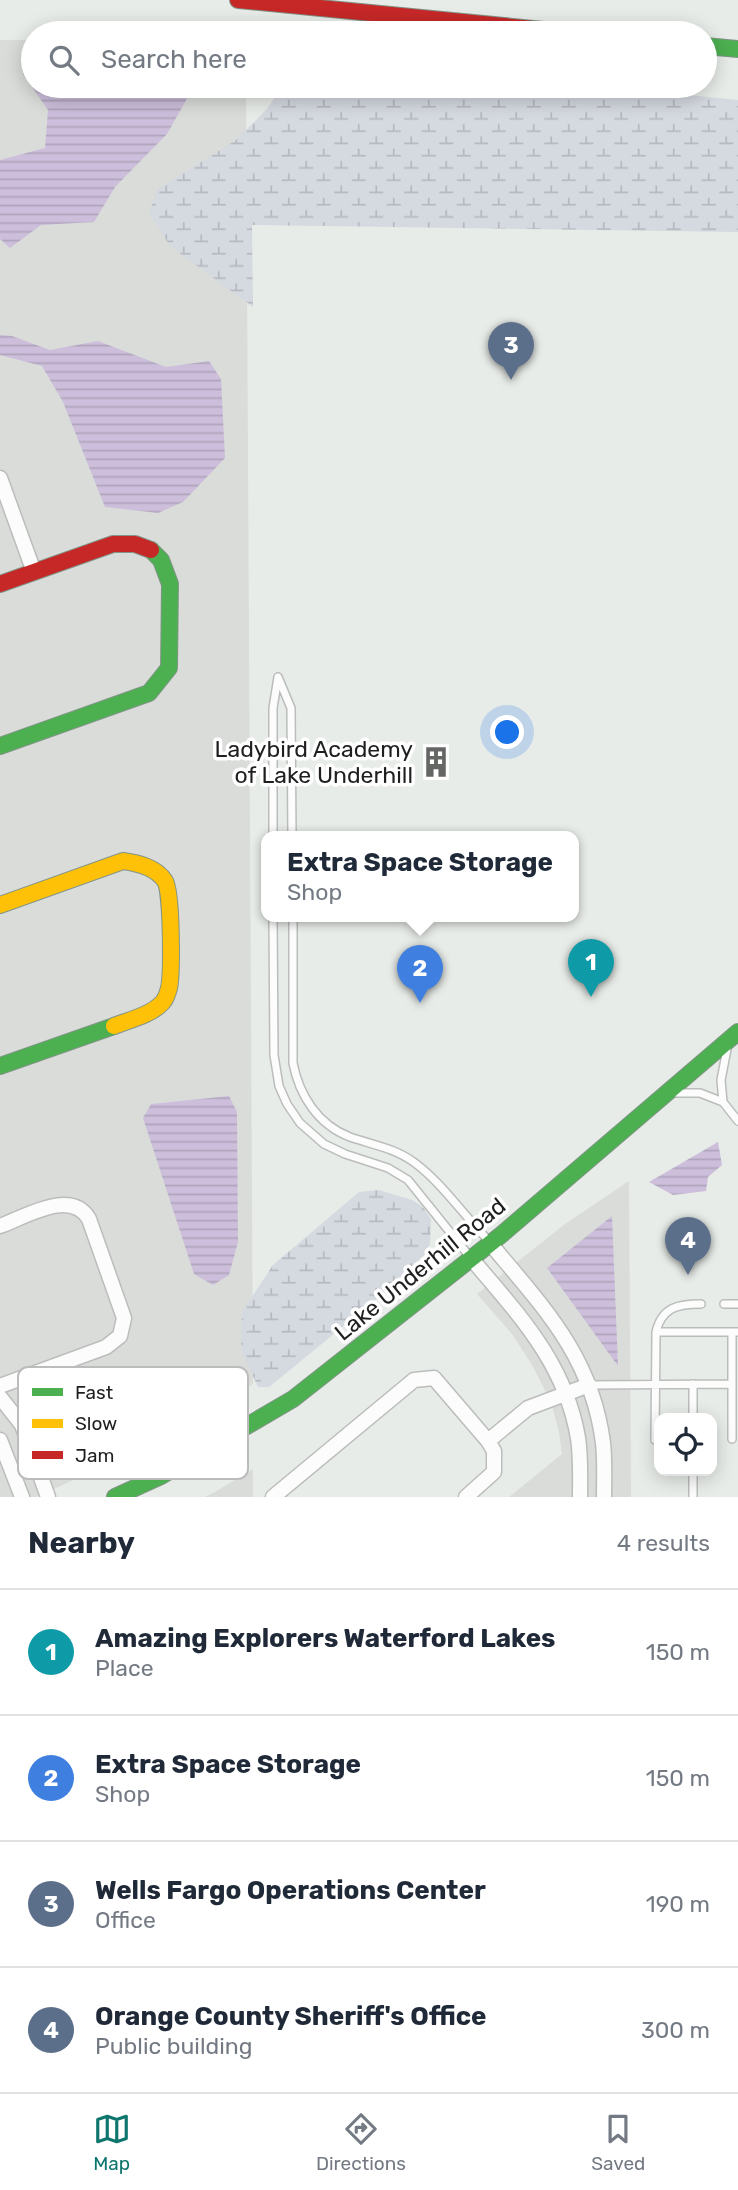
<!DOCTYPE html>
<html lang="en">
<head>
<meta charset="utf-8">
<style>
	body { margin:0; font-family:Rubik,sans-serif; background:#f2f2f3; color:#1f2937 }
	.controls { position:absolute; right:21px; bottom:21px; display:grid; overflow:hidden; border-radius:14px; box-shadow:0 4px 18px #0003 }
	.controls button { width:63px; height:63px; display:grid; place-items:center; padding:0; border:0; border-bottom:2px solid #e0e1e3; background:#fff; color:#1f2937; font:35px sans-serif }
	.you { position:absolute; left:508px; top:733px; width:24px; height:24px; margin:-18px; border:5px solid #fff; border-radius:50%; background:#1a73e8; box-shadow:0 0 0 10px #1a73e833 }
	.badge { display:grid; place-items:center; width:46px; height:46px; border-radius:50%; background:#0f766e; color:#fff; font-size:23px; font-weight:700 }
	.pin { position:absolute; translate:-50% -58px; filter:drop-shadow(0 2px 4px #0008) }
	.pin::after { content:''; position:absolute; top:37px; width:24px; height:21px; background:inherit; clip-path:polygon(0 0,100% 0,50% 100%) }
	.popup { position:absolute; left:261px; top:831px; width:318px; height:91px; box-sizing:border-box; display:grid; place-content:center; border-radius:14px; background:#fff; filter:drop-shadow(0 2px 5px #0005); font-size:23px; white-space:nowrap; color:#747a83 }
	.popup b { font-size:26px; color:#1f2937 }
	.popup::after { content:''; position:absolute; left:50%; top:100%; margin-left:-14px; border:14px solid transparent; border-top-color:#fff }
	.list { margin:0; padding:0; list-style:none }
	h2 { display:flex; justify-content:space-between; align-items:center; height:91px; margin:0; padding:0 28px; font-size:30px }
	h2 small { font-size:23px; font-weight:400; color:#747a83 }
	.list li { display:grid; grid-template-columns:46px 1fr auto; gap:21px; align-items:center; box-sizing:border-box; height:126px; padding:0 28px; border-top:2px solid #e0e1e3 }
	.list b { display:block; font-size:26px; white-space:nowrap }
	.list p { margin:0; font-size:23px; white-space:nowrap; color:#747a83 }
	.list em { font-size:23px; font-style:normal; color:#747a83 }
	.icon { flex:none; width:38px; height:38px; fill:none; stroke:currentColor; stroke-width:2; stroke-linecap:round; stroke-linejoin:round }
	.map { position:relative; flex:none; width:738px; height:1497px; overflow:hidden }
	.search { position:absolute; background:#fff; box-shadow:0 4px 18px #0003; left:21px; right:21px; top:21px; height:77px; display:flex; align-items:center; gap:18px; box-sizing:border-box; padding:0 24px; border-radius:38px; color:#747a83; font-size:26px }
	.sheet { height:595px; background:#fff }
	nav { display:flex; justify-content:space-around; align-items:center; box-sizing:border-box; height:98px; border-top:2px solid #e0e1e3; background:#fff; font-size:19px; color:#747a83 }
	nav a { display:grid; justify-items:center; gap:4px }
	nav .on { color:#0f766e }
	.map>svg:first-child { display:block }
	.residential { fill:#d9dcd9 }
	.wetland { fill:url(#wetland-marsh) }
	.water { fill:url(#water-rules) }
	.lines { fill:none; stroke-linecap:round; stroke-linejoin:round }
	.lane-casing { stroke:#bbbdbb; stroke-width:10 }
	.street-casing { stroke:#bbbdbb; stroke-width:17 }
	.fast-casing { stroke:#829588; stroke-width:18 }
	.slow-casing { stroke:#829588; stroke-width:18 }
	.jam-casing { stroke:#829588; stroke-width:18 }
	.lane { stroke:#fcfcfc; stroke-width:7 }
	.street { stroke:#fcfcfc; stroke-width:14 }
	.fast { stroke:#4caf50; stroke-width:16 }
	.slow { stroke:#ffc107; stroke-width:16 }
	.jam { stroke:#c62828; stroke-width:16 }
	.labels { text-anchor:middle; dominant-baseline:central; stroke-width:7; stroke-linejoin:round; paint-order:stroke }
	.poi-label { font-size:23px; fill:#1f1f1f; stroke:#fff; text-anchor:end }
	.street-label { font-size:23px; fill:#1f1f1f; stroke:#fff }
	.key { fill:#fff; stroke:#bcbcbc; stroke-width:2 }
	.key-label { font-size:19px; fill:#1f1f1f }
</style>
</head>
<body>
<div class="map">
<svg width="738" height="1497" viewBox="0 0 738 1497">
	<defs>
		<pattern id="wetland-marsh" width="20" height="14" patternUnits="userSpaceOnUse" patternTransform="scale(1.75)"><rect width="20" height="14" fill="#d5d9e0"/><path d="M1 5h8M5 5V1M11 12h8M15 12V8" fill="none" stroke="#b6bac0"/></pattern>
		<pattern id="water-rules" width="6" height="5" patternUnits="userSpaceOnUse" patternTransform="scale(1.75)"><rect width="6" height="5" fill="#cdbfdc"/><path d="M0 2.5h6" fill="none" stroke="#b0a4bc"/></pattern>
	</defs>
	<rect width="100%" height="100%" fill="#e8ece8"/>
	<path class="residential" d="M 0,40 L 33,40 L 33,86 L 246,86 L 253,1384 L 149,1446 L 36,1497 L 0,1497 Z
		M 629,1181 L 631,1497 L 509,1497 L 562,1454 L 559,1432 L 551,1402 L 532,1365 L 512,1334 L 477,1294 L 565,1224 Z
		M 253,1469 L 253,1497 L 205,1497 L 215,1492 Z"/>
	<path class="wetland" d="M 282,86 L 597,86 L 738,100 L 738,232 L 252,225 L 253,307 L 170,246 L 149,213 L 157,190 L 236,140 L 267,109 Z
		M 379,1190 L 412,1200 L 423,1207 L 431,1219 L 430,1244 L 424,1255 L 374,1301 L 279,1379 L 269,1387 L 258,1387 L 243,1354 L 241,1343 L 242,1312 L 273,1265 L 359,1192 Z"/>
	<path class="water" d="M 33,66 L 33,86 L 194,86 L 167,134 L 115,187 L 94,222 L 41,225 L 10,248 L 0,239 L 0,160 L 45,148 L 48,110 L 23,74 Z
		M 0,335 L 12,336 L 50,350 L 98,341 L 166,367 L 209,361 L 221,379 L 225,458 L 183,502 L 158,513 L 105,507 L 63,402 L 42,366 L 0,355 Z
		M 229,1096 L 237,1112 L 238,1242 L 229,1275 L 213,1285 L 194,1274 L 143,1118 L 151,1104 Z
		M 718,1142 L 722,1165 L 708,1177 L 706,1191 L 673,1195 L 649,1182 Z
		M 612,1216 L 618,1366 L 547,1268 Z"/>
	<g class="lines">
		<defs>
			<path id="lane" d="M 273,837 L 273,708 L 278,677 L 291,708 L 292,837
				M 273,917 L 274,1055 L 279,1086 L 287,1104 L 300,1123 L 324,1144 L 345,1154 L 388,1168 L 408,1180 L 470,1257
				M 293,917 L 293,1063 C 299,1095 318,1125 350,1137 C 373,1145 395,1148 415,1163 C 443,1184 464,1216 489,1241
				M 675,1093 L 700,1093 L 723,1102 L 721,1080 L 727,1049
				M 723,1102 L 738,1121
				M 724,1304 L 738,1304
				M 656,1332 C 662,1307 678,1304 701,1304
				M 693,1384 L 693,1418
				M 732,1384 L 732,1439
				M 589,1385 L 732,1384 L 732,1333
				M 655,1440 L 656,1332 L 738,1332
				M 693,1471 L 693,1497"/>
			<path id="street" d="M 0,478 L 34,572
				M 0,1226 C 25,1217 71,1188 89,1219 L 124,1318 L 120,1336 L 106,1347 L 0,1386
				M 489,1242 C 543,1307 592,1356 603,1443 C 605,1461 604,1479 604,1497
				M 470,1257 C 518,1314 565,1362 578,1438 C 581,1457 580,1478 580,1497
				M 0,1397 L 22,1425 L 48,1497
				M 0,1440 L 22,1497
				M 488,1441 L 528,1408 L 589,1385
				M 273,1497 L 414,1380 L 434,1378 L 488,1441 L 494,1451 L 494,1472 L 466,1497"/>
			<path id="fast" d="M 705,46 L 738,49
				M 0,746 L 149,693 L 169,668 L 170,584 L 161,560 L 151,550
				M 0,1066 L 114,1026
				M 115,1497 L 161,1476 L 293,1399 L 501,1235 L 738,1032"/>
			<path id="slow" d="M 0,905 L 123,861 C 138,863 156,867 165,881 C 172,892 172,974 169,988 C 168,992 165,1000 162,1003 C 151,1015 129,1020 114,1026"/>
			<path id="jam" d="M 238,0 L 575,33
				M 0,584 L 113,544 L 135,544 L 151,550"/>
		</defs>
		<use href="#lane" class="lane-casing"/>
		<use href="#street" class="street-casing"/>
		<use href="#fast" class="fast-casing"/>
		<use href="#slow" class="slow-casing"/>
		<use href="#jam" class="jam-casing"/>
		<use href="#lane" class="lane"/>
		<use href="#street" class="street"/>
		<use href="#fast" class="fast"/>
		<use href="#slow" class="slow"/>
		<use href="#jam" class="jam"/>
	</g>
	<defs>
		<symbol id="building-bare" viewBox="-9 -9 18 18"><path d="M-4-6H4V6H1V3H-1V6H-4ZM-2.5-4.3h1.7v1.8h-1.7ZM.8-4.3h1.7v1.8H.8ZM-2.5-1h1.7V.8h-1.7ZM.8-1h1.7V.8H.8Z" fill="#656765" stroke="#fff" stroke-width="2.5" paint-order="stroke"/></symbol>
	</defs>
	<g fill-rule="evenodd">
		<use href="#building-bare" x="414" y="740" width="44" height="44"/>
	</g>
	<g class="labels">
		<g class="poi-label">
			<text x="413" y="749">Ladybird Academy<tspan x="413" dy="26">of Lake Underhill</tspan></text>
		</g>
		<g class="street-label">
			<text transform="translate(420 1269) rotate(-39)">Lake Underhill Road</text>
		</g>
	</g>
	<rect x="18" y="1367" width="230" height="112" rx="10" class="key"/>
	<rect x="32" y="1388" width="31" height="8" fill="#4caf50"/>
	<rect x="32" y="1419" width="31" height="9" fill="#ffc107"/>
	<rect x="32" y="1451" width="31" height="8" fill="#c62828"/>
	<g class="key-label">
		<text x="75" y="1399">Fast</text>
		<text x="75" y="1430">Slow</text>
		<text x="75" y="1462">Jam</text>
	</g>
</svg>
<div class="controls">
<button><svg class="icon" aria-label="locate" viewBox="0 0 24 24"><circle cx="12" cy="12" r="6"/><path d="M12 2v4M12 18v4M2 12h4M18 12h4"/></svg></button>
</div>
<div class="you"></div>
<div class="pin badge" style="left:591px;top:997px;background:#0f9aa8">1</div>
<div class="pin badge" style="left:420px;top:1003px;background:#3f7fe0">2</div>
<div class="popup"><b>Extra Space Storage</b>Shop</div>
<div class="pin badge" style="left:511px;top:380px;background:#5c6f8a">3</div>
<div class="pin badge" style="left:688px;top:1275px;background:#5c6f8a">4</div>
<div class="search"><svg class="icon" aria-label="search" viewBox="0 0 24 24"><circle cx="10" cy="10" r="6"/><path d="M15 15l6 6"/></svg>Search here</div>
</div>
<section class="sheet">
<h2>Nearby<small>4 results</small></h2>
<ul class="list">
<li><span class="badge" style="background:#0f9aa8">1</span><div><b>Amazing Explorers Waterford Lakes</b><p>Place</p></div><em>150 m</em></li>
<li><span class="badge" style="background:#3f7fe0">2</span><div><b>Extra Space Storage</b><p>Shop</p></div><em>150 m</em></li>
<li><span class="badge" style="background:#5c6f8a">3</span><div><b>Wells Fargo Operations Center</b><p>Office</p></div><em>190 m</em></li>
<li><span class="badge" style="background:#5c6f8a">4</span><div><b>Orange County Sheriff's Office</b><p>Public building</p></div><em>300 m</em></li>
</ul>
</section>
<nav>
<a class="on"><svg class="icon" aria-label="map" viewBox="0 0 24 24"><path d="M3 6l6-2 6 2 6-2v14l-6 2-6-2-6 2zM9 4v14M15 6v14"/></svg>Map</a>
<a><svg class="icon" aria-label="directions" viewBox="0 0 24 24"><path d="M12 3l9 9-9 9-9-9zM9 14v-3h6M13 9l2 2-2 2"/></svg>Directions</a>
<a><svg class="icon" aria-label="saved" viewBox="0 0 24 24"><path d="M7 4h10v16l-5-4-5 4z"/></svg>Saved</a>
</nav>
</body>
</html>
